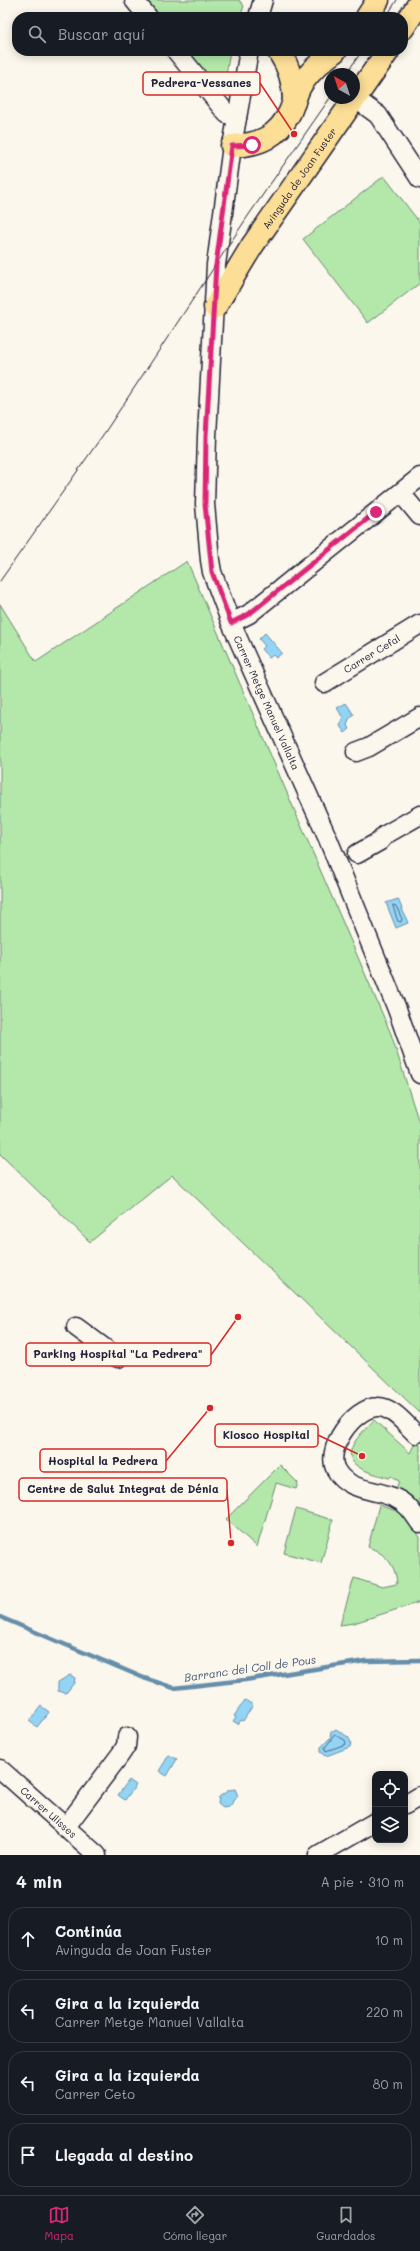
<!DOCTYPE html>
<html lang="es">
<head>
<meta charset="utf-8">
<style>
	body { margin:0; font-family:Mali,sans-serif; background:#20242c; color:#f1f3f6 }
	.controls { position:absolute; right:12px; bottom:12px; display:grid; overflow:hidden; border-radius:8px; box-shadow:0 2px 10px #0003 }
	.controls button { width:36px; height:36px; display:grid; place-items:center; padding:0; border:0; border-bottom:1px solid #363941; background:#171b24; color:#f1f3f6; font:20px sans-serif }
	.compass { position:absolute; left:324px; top:68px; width:36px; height:36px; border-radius:50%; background:#171b24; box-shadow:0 2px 10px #0003; rotate:321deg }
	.stop { position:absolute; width:12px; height:12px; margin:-9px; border:3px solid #db2777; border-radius:50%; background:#fff }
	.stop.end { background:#db2777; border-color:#fff; box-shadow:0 1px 4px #0008 }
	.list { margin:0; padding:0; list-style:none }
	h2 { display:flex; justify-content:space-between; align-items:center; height:52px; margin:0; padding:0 16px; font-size:17px }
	h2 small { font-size:13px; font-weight:400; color:#9ea1a6 }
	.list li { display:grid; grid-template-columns:26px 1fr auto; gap:12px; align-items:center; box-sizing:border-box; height:64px; margin:0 8px 8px; padding:0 8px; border:1px solid #363941; border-radius:16px }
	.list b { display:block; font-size:15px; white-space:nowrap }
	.list p { margin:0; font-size:13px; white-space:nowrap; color:#9ea1a6 }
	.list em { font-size:13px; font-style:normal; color:#9ea1a6 }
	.icon { flex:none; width:22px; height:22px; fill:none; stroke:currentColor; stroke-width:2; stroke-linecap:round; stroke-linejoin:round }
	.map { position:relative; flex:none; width:420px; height:1855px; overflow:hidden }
	.search { position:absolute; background:#171b24; box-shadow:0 2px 10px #0003; left:12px; right:12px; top:12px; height:44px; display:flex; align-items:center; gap:10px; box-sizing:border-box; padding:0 14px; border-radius:16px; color:#9ea1a6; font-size:15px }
	.sheet { height:340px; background:#171b24 }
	nav { display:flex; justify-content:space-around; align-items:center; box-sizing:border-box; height:56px; border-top:1px solid #363941; background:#171b24; font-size:11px; color:#9ea1a6 }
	nav a { display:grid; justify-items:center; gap:2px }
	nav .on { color:#db2777 }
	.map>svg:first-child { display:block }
	.green { fill:#b3e8aa; stroke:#6a8572 }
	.water { fill:#93d4f4; stroke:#668daa }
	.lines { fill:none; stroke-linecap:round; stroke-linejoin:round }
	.shore { stroke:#4f6985; stroke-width:1 }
	.stream { stroke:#668daa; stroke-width:4.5 }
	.minor-casing { stroke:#22223b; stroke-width:21 }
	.major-casing { stroke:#22223b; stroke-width:25 }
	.minor { stroke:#fbf7ec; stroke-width:18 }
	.major { stroke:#fcde96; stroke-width:22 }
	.tram { stroke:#22223b; stroke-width:1 }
	.route { stroke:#db2777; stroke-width:5 }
	.labels { text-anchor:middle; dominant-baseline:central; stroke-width:3.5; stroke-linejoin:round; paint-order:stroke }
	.street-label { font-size:10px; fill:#22223b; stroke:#fbf7ec }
	.water-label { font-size:11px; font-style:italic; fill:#445772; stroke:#fbf7ec }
	.leader { fill:none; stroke:#d62828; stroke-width:1.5 }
	.callout-dot { fill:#d62828; stroke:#fbf7ec; stroke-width:1.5 }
	.callout { fill:#fbf7ec; stroke:#d62828; stroke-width:1.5 }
	.callout-label { font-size:11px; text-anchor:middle; font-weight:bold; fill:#22223b }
</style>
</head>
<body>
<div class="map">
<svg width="420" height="1855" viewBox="0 0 420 1855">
	<rect width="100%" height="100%" fill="#fbf7ec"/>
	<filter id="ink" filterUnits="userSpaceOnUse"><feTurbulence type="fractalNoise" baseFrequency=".025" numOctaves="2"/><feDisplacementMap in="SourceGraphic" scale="8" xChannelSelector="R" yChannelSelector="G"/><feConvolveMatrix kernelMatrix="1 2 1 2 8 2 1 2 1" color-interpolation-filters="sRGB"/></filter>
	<g filter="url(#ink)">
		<path class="green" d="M 141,0 L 239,0 L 244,6 L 240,17 L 155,17 Z
			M 182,51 L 230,51 L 222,100 Z
			M 384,176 L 420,223 L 420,283 L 368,323 L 303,239 Z
			M 187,561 L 391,1034 L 420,1126 L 420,1413 L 172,1175 L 90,1242 L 0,1154 L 0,604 L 36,662 Z
			M 374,1420 L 410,1453 L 416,1441 L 420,1445 L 420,1508 L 410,1495 L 396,1489 L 399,1481 L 391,1476 L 389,1478 C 379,1475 365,1472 357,1466 C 338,1452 365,1430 374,1420 Z
			M 280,1465 L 298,1483 L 296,1489 L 276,1483 L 257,1547 L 226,1519 Z
			M 379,1505 L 402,1513 L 420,1537 L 420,1602 L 354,1623 L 340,1625 L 354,1578 L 382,1587 L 397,1584 C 396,1565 385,1553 368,1547 Z
			M 296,1509 L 333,1520 L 321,1563 L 284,1553 Z"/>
		<path class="water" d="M 265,633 L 282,653 L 276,658 L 273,655 L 269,658 L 261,649 L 265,646 L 259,639 Z
			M 346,703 L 354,715 L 349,719 L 347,726 L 350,729 L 345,733 L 340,726 L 343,718 L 337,708 Z
			M 398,899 L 408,923 L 396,928 L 386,903 Z
			M 70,1675 L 75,1678 L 74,1683 L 66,1693 L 58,1691 L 58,1682 Z
			M 245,1700 L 253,1705 L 243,1721 L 241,1720 L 238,1724 L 233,1721 L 236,1717 L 234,1716 Z
			M 41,1706 L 49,1712 L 37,1727 L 29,1721 Z
			M 336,1729 L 348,1737 L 351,1742 L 350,1747 L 326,1756 L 321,1752 L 321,1747 L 330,1738 L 331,1732 Z
			M 169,1755 L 177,1759 L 167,1776 L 159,1771 Z
			M 129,1780 L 136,1785 L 125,1800 L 118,1795 Z
			M 235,1789 L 238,1796 L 229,1807 L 223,1808 L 218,1804 L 219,1797 L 229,1790 Z"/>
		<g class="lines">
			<path class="shore" d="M 393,905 L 396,906 L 402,919 L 401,922 L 398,921 Z
				M 335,1735 L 345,1740 L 346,1744 L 326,1751 L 325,1748 Z"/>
			<path class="stream" d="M 0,1617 L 144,1678 L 174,1688 L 245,1680 L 365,1661 L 420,1660"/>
			<defs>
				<g id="minor">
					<path d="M 134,0 L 148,17"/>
					<path d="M 258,17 L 263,0"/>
					<path d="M 176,51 L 227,114 L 237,118"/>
					<path id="s1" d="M 249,51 L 232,146 L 216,265 L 207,436 L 205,504 L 210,560 L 212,572 L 231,623 L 328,839 L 397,1009 L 420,1074"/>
					<path d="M 356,99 L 378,115 L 420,179"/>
					<path d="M 401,493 L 420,516"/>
					<path d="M 231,623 L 249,614 L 420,477"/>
					<path id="s2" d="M 324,683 L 420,624"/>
					<path d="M 356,752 L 369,747 L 420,717"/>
					<path d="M 357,854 L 380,841 L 385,835 L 420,815"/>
					<path d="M 76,1327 L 118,1358"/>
					<path d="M 416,1434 C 406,1425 392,1406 377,1407 C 354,1408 324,1449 336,1470 C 347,1491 376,1489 395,1498 C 407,1503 413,1513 420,1523"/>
					<path id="s3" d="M 0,1769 L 97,1855"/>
					<path d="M 405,1805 L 420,1796"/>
					<path d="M 65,1828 L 120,1755 L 126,1746 L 127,1737"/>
					<path d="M 318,1855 L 375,1822"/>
				</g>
				<g id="major">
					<path d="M 367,17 L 378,0"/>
					<path d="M 403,28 L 420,2"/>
					<path d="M 279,52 C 290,68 294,83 294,102"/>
					<path d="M 232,146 C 259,145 278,137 290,112 C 294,103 296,92 302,83 C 311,70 323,60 335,51"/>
					<path id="s4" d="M 215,307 L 252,246 L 388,51"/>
				</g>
			</defs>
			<use href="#minor" class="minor-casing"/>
			<use href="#major" class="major-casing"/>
			<use href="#minor" class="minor"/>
			<use href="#major" class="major"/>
			<path class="tram" d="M 386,17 L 397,0
				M 346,74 L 362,51
				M 0,581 L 105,432 L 248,216 L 330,98"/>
		</g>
	</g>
	<g class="lines" filter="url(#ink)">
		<path class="route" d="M 252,145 L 232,146 L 216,265 L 206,436 L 205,504 L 212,572 L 231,623 L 249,614 L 376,512"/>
	</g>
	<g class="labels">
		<g class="street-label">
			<text stroke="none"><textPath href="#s4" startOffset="154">Avinguda de Joan Fuster</textPath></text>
			<text stroke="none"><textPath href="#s2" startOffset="56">Carrer Cefal</textPath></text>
			<text stroke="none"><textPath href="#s1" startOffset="666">Carrer Metge Manuel Vallalta</textPath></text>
			<text stroke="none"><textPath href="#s3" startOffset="65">Carrer Ulisses</textPath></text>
		</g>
		<g class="water-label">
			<text transform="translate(250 1668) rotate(-8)">Barranc del Coll de Pous</text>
		</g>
	</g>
	<path class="leader" d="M294 134L260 83M238 1317L211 1355M362 1456L318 1435M210 1408L166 1461M231 1543L227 1490"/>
	<g class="callout-dot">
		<circle cx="294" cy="134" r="4"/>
		<circle cx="238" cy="1317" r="4"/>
		<circle cx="362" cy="1456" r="4"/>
		<circle cx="210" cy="1408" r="4"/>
		<circle cx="231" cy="1543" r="4"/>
	</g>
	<g class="callout">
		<rect x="143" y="72" width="117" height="23" rx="4"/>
		<rect x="26" y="1343" width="185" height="23" rx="4"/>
		<rect x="215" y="1424" width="103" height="23" rx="4"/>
		<rect x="40" y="1449" width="126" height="23" rx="4"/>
		<rect x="19" y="1478" width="208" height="23" rx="4"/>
	</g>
	<g class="callout-label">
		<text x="201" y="87">Pedrera-Vessanes</text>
		<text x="118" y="1358">Parking Hospital "La Pedrera"</text>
		<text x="266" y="1439">Kiosco Hospital</text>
		<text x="103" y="1465">Hospital la Pedrera</text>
		<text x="123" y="1493">Centre de Salut Integrat de Dénia</text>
	</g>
</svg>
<div class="controls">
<button><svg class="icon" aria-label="locate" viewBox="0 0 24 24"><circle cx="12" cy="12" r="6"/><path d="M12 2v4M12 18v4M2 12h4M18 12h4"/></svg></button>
<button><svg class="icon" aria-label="layers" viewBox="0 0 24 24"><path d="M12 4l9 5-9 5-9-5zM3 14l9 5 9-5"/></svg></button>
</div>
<svg class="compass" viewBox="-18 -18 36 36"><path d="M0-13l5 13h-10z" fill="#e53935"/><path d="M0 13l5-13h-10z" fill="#9ea1a6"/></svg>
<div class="stop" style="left:252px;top:145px"></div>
<div class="stop end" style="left:376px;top:512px"></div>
<div class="search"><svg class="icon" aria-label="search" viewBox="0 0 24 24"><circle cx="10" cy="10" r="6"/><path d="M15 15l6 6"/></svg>Buscar aquí</div>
</div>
<section class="sheet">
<h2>4 min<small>A pie · 310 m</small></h2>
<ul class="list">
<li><svg class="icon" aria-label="ahead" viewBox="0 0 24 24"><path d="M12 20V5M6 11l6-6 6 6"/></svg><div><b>Continúa</b><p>Avinguda de Joan Fuster</p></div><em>10 m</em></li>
<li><svg class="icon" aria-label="left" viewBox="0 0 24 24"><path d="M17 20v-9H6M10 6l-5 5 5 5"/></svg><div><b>Gira a la izquierda</b><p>Carrer Metge Manuel Vallalta</p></div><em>220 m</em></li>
<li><svg class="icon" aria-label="left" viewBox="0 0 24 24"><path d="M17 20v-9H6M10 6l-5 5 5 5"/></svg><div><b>Gira a la izquierda</b><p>Carrer Ceto</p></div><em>80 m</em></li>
<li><svg class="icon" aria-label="arrive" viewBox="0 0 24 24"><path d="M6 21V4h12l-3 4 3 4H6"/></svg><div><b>Llegada al destino</b></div></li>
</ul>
</section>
<nav>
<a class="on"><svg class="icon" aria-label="map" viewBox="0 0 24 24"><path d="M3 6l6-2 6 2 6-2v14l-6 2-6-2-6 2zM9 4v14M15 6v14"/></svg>Mapa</a>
<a><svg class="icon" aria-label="directions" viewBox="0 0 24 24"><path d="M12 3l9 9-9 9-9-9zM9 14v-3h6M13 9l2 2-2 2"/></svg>Cómo llegar</a>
<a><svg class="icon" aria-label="saved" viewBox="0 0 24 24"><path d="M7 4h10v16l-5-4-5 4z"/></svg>Guardados</a>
</nav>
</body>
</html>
